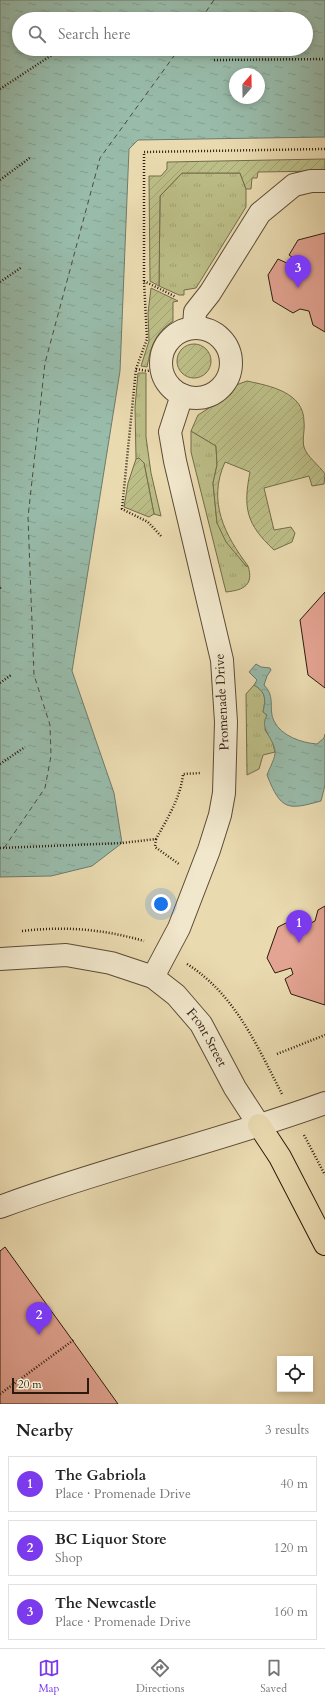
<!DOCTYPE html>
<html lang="en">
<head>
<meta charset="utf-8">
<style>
	body { margin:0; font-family:Cardo,serif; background:#f2f2f2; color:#222 }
	.controls { position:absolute; right:12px; bottom:12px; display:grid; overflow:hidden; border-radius:0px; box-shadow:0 2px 6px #0003 }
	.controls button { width:36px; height:36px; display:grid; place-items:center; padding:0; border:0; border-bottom:1px solid #e0e0e0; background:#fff; color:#222; font:20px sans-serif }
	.compass { position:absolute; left:229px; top:68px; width:36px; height:36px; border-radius:50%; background:#fff; box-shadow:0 2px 6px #0003; rotate:20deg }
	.scale { position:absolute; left:12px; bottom:10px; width:77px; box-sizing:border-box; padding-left:4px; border:2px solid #2c1b0c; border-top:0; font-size:11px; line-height:14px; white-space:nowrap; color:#2c1b0c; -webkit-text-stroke:3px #f1e7cc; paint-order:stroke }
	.you { position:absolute; left:161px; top:904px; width:14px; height:14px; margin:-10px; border:3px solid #fff; border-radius:50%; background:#1a73e8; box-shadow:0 0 0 6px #1a73e833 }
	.badge { display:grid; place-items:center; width:26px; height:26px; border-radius:50%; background:#7c3aed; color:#fff; font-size:13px; font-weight:700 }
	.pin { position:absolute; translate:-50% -33px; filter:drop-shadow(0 1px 2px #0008) }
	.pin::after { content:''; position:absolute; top:21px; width:14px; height:12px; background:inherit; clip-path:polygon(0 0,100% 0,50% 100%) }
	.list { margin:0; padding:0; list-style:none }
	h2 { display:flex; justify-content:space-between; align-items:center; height:52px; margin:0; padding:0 16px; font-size:17px }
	h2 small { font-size:13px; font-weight:400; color:#767676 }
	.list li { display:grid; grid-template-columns:26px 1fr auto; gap:12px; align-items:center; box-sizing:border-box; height:56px; margin:0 8px 8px; padding:0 8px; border:1px solid #e0e0e0; border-radius:0px }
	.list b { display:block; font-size:15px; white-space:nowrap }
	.list p { margin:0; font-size:13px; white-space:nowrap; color:#767676 }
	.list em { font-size:13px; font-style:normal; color:#767676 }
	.icon { flex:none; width:22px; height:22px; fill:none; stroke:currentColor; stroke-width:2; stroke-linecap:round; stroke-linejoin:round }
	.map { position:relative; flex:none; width:325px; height:1404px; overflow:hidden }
	.search { position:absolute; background:#fff; box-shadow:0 2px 6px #0003; left:12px; right:12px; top:12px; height:44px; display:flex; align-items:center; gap:10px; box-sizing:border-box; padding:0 14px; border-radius:22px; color:#767676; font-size:15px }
	.sheet { height:244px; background:#fff }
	nav { display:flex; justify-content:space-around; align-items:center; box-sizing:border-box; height:56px; border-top:1px solid #e0e0e0; background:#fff; font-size:11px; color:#767676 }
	nav a { display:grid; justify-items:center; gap:2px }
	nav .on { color:#7c3aed }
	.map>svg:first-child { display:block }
	.grass { fill:url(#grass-tufts); stroke:#746c4a }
	.garden { fill:url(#garden-furrows); stroke:#746c4a }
	.water { fill:url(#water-ripples); stroke:#6d7b6b; fill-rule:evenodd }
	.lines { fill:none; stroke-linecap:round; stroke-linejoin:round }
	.ferry { stroke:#4c4b3b; stroke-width:1; stroke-dasharray:5 4; stroke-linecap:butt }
	.building { fill:#e4a493; stroke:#2c1b0c }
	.minor-casing { stroke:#5c4b35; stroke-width:24 }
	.major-casing { stroke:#2c1b0c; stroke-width:24 }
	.path { stroke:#2c1b0c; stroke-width:2.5; stroke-dasharray:1 2; stroke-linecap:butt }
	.minor { stroke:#f1e7cc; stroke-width:22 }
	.major { stroke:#eadab0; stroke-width:22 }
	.labels { text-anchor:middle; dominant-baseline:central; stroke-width:3.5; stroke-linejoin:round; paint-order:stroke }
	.street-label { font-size:13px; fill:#2c1b0c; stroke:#f1e7cc }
</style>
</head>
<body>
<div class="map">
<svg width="325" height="1404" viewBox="0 0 325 1404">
	<defs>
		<pattern id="grass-tufts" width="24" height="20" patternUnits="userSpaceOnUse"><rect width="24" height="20" fill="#bcbe87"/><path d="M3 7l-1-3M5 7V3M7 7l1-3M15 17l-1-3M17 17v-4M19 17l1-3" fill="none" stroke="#a2a373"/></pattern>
		<pattern id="garden-furrows" width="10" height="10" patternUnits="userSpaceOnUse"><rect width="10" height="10" fill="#bcbe87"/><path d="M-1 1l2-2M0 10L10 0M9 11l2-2" fill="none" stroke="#a2a373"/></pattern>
		<pattern id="water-ripples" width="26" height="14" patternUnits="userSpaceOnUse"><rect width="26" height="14" fill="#98bbaa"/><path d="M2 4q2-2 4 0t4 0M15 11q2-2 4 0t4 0" fill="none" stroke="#83a091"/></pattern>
	</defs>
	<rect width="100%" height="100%" fill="#eadab0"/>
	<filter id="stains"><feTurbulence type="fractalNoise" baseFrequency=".005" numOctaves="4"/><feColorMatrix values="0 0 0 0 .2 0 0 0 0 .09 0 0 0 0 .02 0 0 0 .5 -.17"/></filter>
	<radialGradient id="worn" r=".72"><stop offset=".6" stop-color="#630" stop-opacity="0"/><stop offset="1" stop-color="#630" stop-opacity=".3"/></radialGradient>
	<path class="grass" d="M 182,173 L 240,173 L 246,189 L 246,207 L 196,288 L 184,290 L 184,295 L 179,295 L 159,286 L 160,196 Z
		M 138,373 L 146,373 L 146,437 L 151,473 L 161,516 L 154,514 L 144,463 L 139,458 L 136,459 L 135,407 Z
		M 191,431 L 216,446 L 217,465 L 213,483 L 217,523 L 246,566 L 248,566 C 254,585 244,590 226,592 L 191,452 Z
		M 254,685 C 266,692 266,699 263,712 L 267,715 L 265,730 L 272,740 L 275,752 L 263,755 L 259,769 L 247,775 L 246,694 Z"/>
	<path class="garden" d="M 325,159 L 325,171 L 258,172 L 257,178 L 252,178 L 251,189 L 246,189 L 240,173 L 182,173 L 160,196 L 159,286 L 150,281 L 149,176 L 161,176 L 167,169 L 167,162 Z
		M 151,288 L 178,301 L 173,302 L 173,321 C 155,333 151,346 147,367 L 141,366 L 149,341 L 148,313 Z
		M177 361a17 17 0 1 1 34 0a17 17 0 1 1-34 0Z
		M 247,381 C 270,386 304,392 304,422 C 305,430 302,439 304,447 C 307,457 319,465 325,474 L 324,484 L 312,486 L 309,476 L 264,488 L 274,530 L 291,527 L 295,533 L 292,542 L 274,550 C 246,524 243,508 250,472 L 225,462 C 207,502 225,535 248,566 L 246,566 L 226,542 L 217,523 L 213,483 L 217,465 L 216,446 L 191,431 L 198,415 L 231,394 L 236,385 Z
		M 139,458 L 144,463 L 154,514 L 149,517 L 124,507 L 128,483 L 136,459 Z"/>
	<path class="water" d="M 0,0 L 325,0 L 325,137 L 138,140 L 129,149 L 120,371 L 72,671 L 114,793 L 122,843 L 92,866 L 51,876 L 0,877 ZM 19,19 L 306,19 L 306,49 L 19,49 ZM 235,74 L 259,74 L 259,98 L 235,98 Z
		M 256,664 L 261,667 L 270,668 L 271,670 L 267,676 L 264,685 C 276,697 268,709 274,721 C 281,736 302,743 317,744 L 324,738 L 325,734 L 325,785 L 321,801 C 288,810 281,811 267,775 C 269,769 276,757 275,751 C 273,737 259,729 267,715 L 263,712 C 266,699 266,692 254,685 L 257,680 L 249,672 Z"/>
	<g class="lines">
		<path class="ferry" d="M 201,19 L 214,0
			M 4,848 L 45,788 L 51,756 L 50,725 L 34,675 L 28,517 L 45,363 L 100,158 L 179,49"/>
	</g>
	<path class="building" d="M 325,233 L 325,332 L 313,325 L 309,311 L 300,309 L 293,313 L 273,301 L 268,275 L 278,259 L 291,265 L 296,260 L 289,255 L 298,240 Z
		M 325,592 L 325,688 L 308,675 L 300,620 Z
		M 325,906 L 325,1005 L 291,994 L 285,979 L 293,974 L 291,968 L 275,973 L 267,958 L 278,927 L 298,917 L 309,924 L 315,921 L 318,910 Z
		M 5,1247 L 73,1341 L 118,1404 L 0,1404 L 0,1251 Z"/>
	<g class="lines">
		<defs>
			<g id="minor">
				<circle cx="196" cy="363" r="35"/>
				<path d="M 194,328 L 195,312 L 210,293 L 260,213 L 294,185 L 311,181 L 325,181"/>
				<path id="s1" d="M 0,959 L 66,955 L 111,963 L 153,977 L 176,995 L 201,1024 L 235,1088 L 259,1125"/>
				<path d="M 153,977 L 179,928 L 209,850 L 220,815 L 224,793 L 226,722 L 222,660 L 175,461 L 170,432 L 182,395"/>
				<path d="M 0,1207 C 107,1167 218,1142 325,1103"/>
			</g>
			<path id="major" d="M 259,1125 L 280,1157 L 325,1244"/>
		</defs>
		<use href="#minor" class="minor-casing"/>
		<use href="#major" class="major-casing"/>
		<path class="path" d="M 214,60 L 325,59
			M 0,89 L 61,49
			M 0,180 L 31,157
			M 144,281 L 176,297
			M 0,282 L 22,267
			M 136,369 L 147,371 L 161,369
			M 161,536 L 148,522 L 122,509 L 136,369 L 147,339 L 144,281 L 144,152 L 325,149
			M 0,588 L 1,587
			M 0,683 L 11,675
			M 0,764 L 25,747
			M 156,839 L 155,847 L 179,864
			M 0,848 L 122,843 L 156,839 C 167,819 181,797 183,774 L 201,773
			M 22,931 C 66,926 102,929 144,941
			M 187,964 C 235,994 257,1046 282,1094
			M 277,1054 L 325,1035
			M 304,1135 L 325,1175
			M 0,1394 L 75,1339"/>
		<use href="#minor" class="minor"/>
		<use href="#major" class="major"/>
	</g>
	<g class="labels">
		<g class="street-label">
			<text transform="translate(222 702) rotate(-93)">Promenade Drive</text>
			<text stroke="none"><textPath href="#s1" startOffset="238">Front Street</textPath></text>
		</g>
	</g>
	<rect width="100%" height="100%" filter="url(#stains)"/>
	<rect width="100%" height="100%" fill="url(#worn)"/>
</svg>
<div class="controls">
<button><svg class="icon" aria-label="locate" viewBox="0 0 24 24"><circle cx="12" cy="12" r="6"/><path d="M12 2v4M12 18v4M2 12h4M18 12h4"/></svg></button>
</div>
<svg class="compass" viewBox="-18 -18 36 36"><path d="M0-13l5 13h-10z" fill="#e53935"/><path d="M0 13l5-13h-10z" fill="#767676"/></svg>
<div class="scale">20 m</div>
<div class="you"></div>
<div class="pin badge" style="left:299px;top:943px">1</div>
<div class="pin badge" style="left:39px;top:1335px">2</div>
<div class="pin badge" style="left:298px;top:288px">3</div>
<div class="search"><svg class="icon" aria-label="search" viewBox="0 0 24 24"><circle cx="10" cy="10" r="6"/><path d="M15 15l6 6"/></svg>Search here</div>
</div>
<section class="sheet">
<h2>Nearby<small>3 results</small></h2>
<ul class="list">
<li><span class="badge">1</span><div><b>The Gabriola</b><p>Place · Promenade Drive</p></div><em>40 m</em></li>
<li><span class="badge">2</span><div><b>BC Liquor Store</b><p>Shop</p></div><em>120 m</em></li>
<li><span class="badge">3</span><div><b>The Newcastle</b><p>Place · Promenade Drive</p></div><em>160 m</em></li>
</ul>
</section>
<nav>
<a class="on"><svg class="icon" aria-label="map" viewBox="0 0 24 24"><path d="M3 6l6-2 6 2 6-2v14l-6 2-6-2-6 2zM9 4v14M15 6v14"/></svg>Map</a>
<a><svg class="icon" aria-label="directions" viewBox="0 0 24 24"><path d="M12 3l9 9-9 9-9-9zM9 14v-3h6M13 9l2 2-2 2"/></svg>Directions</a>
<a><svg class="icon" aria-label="saved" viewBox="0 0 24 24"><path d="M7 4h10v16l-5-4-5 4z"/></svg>Saved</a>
</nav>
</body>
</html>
